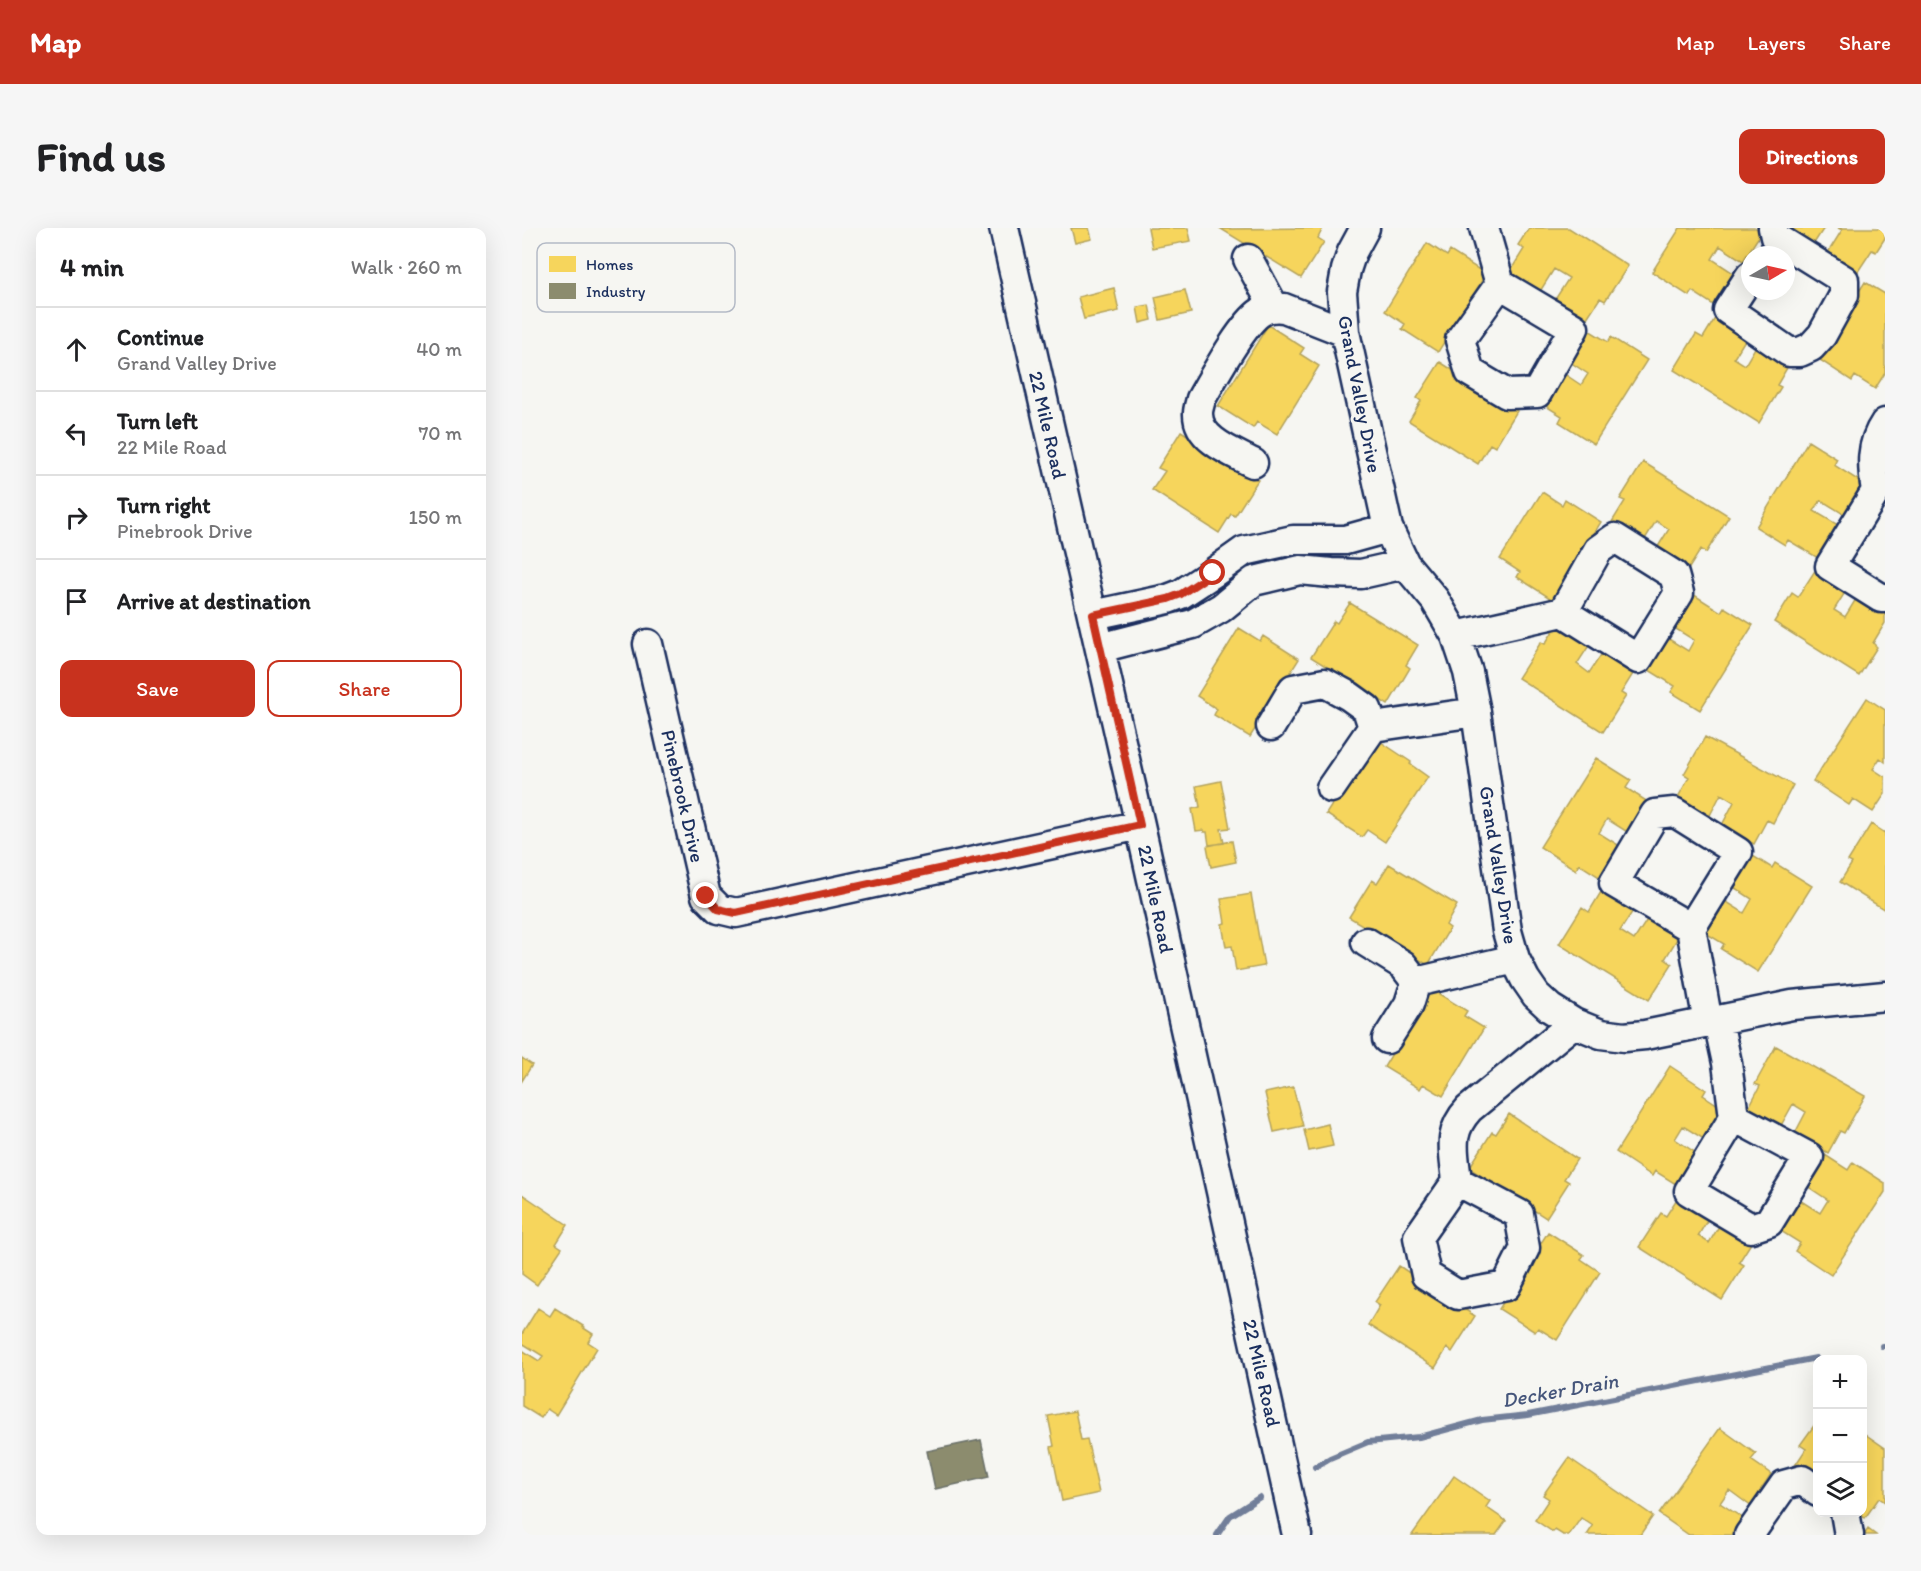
<!DOCTYPE html>
<html lang="en">
<head>
<meta charset="utf-8">
<style>
	body { margin:0; font-family:Itim,sans-serif; background:#f6f6f6; color:#202124 }
	.controls { position:absolute; right:18px; bottom:18px; display:grid; overflow:hidden; border-radius:12px; box-shadow:0 6px 24px #0002 }
	.controls button { width:54px; height:54px; display:grid; place-items:center; padding:0; border:0; border-bottom:2px solid #e0e0e0; background:#fff; color:#202124; font:30px sans-serif }
	.compass { position:absolute; left:1219px; top:18px; width:54px; height:54px; border-radius:50%; background:#fff; box-shadow:0 6px 24px #0002; rotate:81deg }
	.stop { position:absolute; width:18px; height:18px; margin:-14px; border:4px solid #c8321e; border-radius:50%; background:#fff }
	.stop.end { background:#c8321e; border-color:#fff; box-shadow:0 2px 6px #0008 }
	.list { margin:0; padding:0; list-style:none }
	h2 { display:flex; justify-content:space-between; align-items:center; height:78px; margin:0; padding:0 24px; font-size:26px }
	h2 small { font-size:20px; font-weight:400; color:#757577 }
	.list li { display:grid; grid-template-columns:39px 1fr auto; gap:18px; align-items:center; box-sizing:border-box; height:84px; padding:0 24px; border-top:2px solid #e0e0e0 }
	.list b { display:block; font-size:22px; white-space:nowrap }
	.list p { margin:0; font-size:20px; white-space:nowrap; color:#757577 }
	.list em { font-size:20px; font-style:normal; color:#757577 }
	.actions { display:flex; gap:12px; padding:18px 24px }
	.actions a { flex:1; padding:14px 0; border:2px solid #c8321e; border-radius:12px; text-align:center; font-size:21px; color:#c8321e }
	.actions .main { background:#c8321e; color:#fff }
	.icon { flex:none; width:33px; height:33px; fill:none; stroke:currentColor; stroke-width:2; stroke-linecap:round; stroke-linejoin:round }
	.map { position:relative; flex:none; width:1363px; height:1307px; overflow:hidden; border-radius:12px }
	header { display:flex; align-items:center; gap:36px; box-sizing:border-box; height:84px; padding:0 30px; background:#c8321e; color:#fff }
	header strong { font-size:28px }
	nav { display:flex; gap:33px; margin-inline-start:auto; font-size:21px }
	.intro { display:flex; align-items:center; justify-content:space-between; box-sizing:border-box; height:144px; padding:0 36px }
	h1 { margin:0; font-size:42px }
	.button { padding:15px 27px; border-radius:12px; background:#c8321e; color:#fff; font-size:21px; font-weight:700 }
	main { display:flex; gap:36px; padding:0 36px }
	aside { flex:1; background:#fff; border-radius:12px; box-shadow:0 6px 24px #0002 }
	.map>svg:first-child { display:block }
	.homes { fill:#f6d55c; stroke:#b4a35d; stroke-width:1.5 }
	.industry { fill:#8c8c6e; stroke:#6a7069; stroke-width:1.5 }
	.lines { fill:none; stroke-linecap:round; stroke-linejoin:round }
	.stream { stroke:#717e99; stroke-width:6 }
	.minor-casing { stroke:#1b2f5e; stroke-width:33 }
	.minor { stroke:#f6f6f2; stroke-width:28 }
	.route { stroke:#c8321e; stroke-width:8 }
	.labels { text-anchor:middle; dominant-baseline:central; stroke-width:6; stroke-linejoin:round; paint-order:stroke }
	.street-label { font-size:20px; fill:#1b2f5e; stroke:#f6f6f2 }
	.water-label { font-size:21px; font-style:italic; fill:#46567b; stroke:#f6f6f2 }
	.key { fill:#f6f6f2; stroke:#b4bac6; stroke-width:1.5 }
	.key-label { font-size:16px; fill:#1b2f5e }
</style>
</head>
<body>
<header>
<strong>Map</strong>
<nav><a>Map</a><a>Layers</a><a>Share</a></nav>
</header>
<div class="intro"><h1>Find us</h1><a class="button">Directions</a></div>
<main>
<aside>
<h2>4 min<small>Walk · 260 m</small></h2>
<ul class="list">
<li><svg class="icon" aria-label="ahead" viewBox="0 0 24 24"><path d="M12 20V5M6 11l6-6 6 6"/></svg><div><b>Continue</b><p>Grand Valley Drive</p></div><em>40 m</em></li>
<li><svg class="icon" aria-label="left" viewBox="0 0 24 24"><path d="M17 20v-9H6M10 6l-5 5 5 5"/></svg><div><b>Turn left</b><p>22 Mile Road</p></div><em>70 m</em></li>
<li><svg class="icon" aria-label="right" viewBox="0 0 24 24"><path d="M7 20v-9h11M14 6l5 5-5 5"/></svg><div><b>Turn right</b><p>Pinebrook Drive</p></div><em>150 m</em></li>
<li><svg class="icon" aria-label="arrive" viewBox="0 0 24 24"><path d="M6 21V4h12l-3 4 3 4H6"/></svg><div><b>Arrive at destination</b></div></li>
</ul>
<div class="actions"><a class="main">Save</a><a>Share</a></div>
</aside>
<div class="map">
<svg width="1363" height="1307" viewBox="0 0 1363 1307">
	<rect width="100%" height="100%" fill="#f6f6f2"/>
	<filter id="ink" filterUnits="userSpaceOnUse"><feTurbulence type="fractalNoise" baseFrequency=".0167" numOctaves="2"/><feDisplacementMap in="SourceGraphic" scale="12" xChannelSelector="R" yChannelSelector="G"/><feConvolveMatrix kernelMatrix="1 2 1 2 8 2 1 2 1" color-interpolation-filters="sRGB"/></filter>
	<g filter="url(#ink)">
		<path class="homes" d="M 549,0 L 567,0 L 570,11 L 553,15 Z
			M 626,0 L 666,0 L 669,13 L 630,20 Z
			M 801,0 L 796,10 L 802,14 L 779,50 L 699,1 Z
			M 1007,0 L 1047,0 L 1106,38 L 1083,73 L 1078,70 L 1063,93 L 1032,73 L 1047,50 L 1032,41 L 1017,65 L 987,45 L 1002,21 L 996,17 Z
			M 1158,0 L 1238,0 L 1241,2 L 1221,33 L 1198,18 L 1190,31 L 1213,46 L 1193,78 L 1170,63 L 1167,68 L 1130,44 Z
			M 1264,0 L 1302,0 L 1291,17 Z
			M 1316,0 L 1363,0 L 1363,10 L 1354,24 L 1350,22 L 1335,45 L 1305,26 L 1320,2 Z
			M 905,15 L 925,28 L 928,23 L 964,46 L 916,124 L 880,101 L 883,96 L 863,83 Z
			M 1343,54 L 1363,66 L 1363,145 L 1353,161 L 1333,148 L 1330,153 L 1295,130 Z
			M 592,60 L 597,83 L 562,91 L 556,69 Z
			M 663,62 L 669,85 L 638,92 L 633,69 Z
			M 627,77 L 630,92 L 618,95 L 615,79 Z
			M 1195,87 L 1226,107 L 1212,130 L 1223,137 L 1237,113 L 1269,133 L 1255,157 L 1259,159 L 1237,195 L 1152,142 L 1174,106 L 1181,110 Z
			M 746,97 L 782,120 L 778,126 L 797,138 L 755,206 L 735,194 L 731,200 L 696,178 Z
			M 1065,101 L 1086,114 L 1089,109 L 1125,132 L 1072,216 L 1037,194 L 1040,188 L 1019,175 L 1038,143 L 1059,157 L 1066,146 L 1045,132 Z
			M 918,134 L 995,183 L 973,219 L 968,216 L 956,236 L 887,193 L 899,173 L 895,170 Z
			M 659,203 L 736,252 L 713,288 L 709,286 L 697,305 L 630,262 L 643,243 L 636,240 Z
			M 1286,213 L 1315,231 L 1312,237 L 1342,256 L 1323,287 L 1299,272 L 1292,283 L 1316,297 L 1296,330 L 1266,312 L 1263,317 L 1234,299 Z
			M 1121,234 L 1207,288 L 1184,325 L 1179,321 L 1164,345 L 1132,325 L 1147,301 L 1134,293 L 1120,316 L 1088,297 L 1103,273 L 1098,271 Z
			M 1020,264 L 1040,277 L 1043,271 L 1079,294 L 1031,372 L 995,349 L 998,344 L 978,331 Z
			M 1296,338 L 1327,358 L 1312,382 L 1323,389 L 1337,366 L 1363,382 L 1363,395 L 1351,415 L 1355,419 L 1337,448 L 1252,394 L 1270,365 L 1276,369 Z
			M 1169,365 L 1199,384 L 1202,379 L 1231,397 L 1178,482 L 1149,464 L 1153,458 L 1122,439 L 1142,408 L 1166,423 L 1172,412 L 1149,398 Z
			M 828,375 L 896,417 L 884,437 L 888,440 L 866,477 L 789,429 L 812,393 L 815,395 Z
			M 1038,392 L 1070,413 L 1055,436 L 1067,445 L 1083,421 L 1114,441 L 1099,465 L 1104,468 L 1081,504 L 996,450 L 1019,414 L 1023,416 Z
			M 717,400 L 738,413 L 741,408 L 777,431 L 728,509 L 692,487 L 695,481 L 675,468 Z
			M 1345,470 L 1363,482 L 1363,534 L 1358,530 L 1351,541 L 1363,549 L 1363,566 L 1351,584 L 1331,571 L 1327,577 L 1291,553 Z
			M 1183,509 L 1271,557 L 1251,595 L 1245,592 L 1232,616 L 1199,599 L 1212,574 L 1199,566 L 1186,591 L 1154,573 L 1167,549 L 1162,546 Z
			M 853,510 L 889,534 L 888,536 L 906,549 L 863,614 L 845,602 L 840,609 L 804,586 Z
			M 1074,530 L 1109,552 L 1104,560 L 1129,576 L 1110,607 L 1085,591 L 1077,605 L 1101,620 L 1082,652 L 1057,636 L 1054,642 L 1018,619 Z
			M 699,553 L 708,600 L 699,601 L 702,615 L 687,617 L 685,604 L 682,604 L 682,602 L 674,603 L 670,581 L 678,579 L 674,558 Z
			M 1349,596 L 1363,605 L 1363,682 L 1318,654 L 1330,635 L 1326,633 Z
			M 710,613 L 714,634 L 689,639 L 685,618 Z
			M 1226,625 L 1250,640 L 1253,635 L 1290,658 L 1236,744 L 1199,721 L 1202,716 L 1177,701 L 1197,669 L 1222,685 L 1230,671 L 1207,656 Z
			M 867,636 L 935,677 L 924,697 L 928,700 L 906,737 L 827,689 L 850,652 L 855,655 Z
			M 1082,659 L 1114,678 L 1098,703 L 1112,712 L 1128,687 L 1158,706 L 1143,731 L 1150,736 L 1127,772 L 1037,716 L 1060,679 L 1067,684 Z
			M 729,666 L 742,738 L 714,743 L 710,718 L 704,719 L 700,696 L 703,695 L 699,671 Z
			M 909,761 L 945,783 L 942,788 L 962,800 L 921,868 L 901,856 L 898,861 L 862,839 Z
			M 1254,818 L 1343,868 L 1322,905 L 1318,903 L 1306,925 L 1290,915 L 1271,909 L 1284,884 L 1271,876 L 1257,901 L 1225,883 L 1238,858 L 1233,856 Z
			M 0,830 L 10,837 L 0,853 Z
			M 1148,838 L 1184,862 L 1181,867 L 1205,883 L 1185,913 L 1161,898 L 1153,911 L 1177,927 L 1157,958 L 1133,943 L 1130,948 L 1094,924 Z
			M 771,859 L 781,898 L 752,904 L 743,865 Z
			M 987,886 L 1055,931 L 1042,951 L 1047,954 L 1024,990 L 947,940 L 970,904 L 974,906 Z
			M 806,896 L 811,918 L 787,923 L 782,902 Z
			M 1303,927 L 1326,942 L 1331,934 L 1363,955 L 1363,964 L 1309,1047 L 1273,1023 L 1278,1015 L 1254,1000 L 1273,969 L 1298,985 L 1306,972 L 1282,956 Z
			M 0,966 L 46,997 L 34,1016 L 40,1020 L 15,1057 L 0,1046 Z
			M 1158,966 L 1189,986 L 1176,1008 L 1187,1015 L 1200,993 L 1231,1012 L 1217,1034 L 1222,1037 L 1200,1072 L 1117,1019 L 1139,985 L 1144,988 Z
			M 1026,1004 L 1062,1027 L 1059,1031 L 1078,1044 L 1035,1112 L 1016,1100 L 1013,1104 L 977,1081 Z
			M 877,1038 L 953,1088 L 930,1124 L 925,1120 L 913,1140 L 846,1097 L 858,1077 L 853,1074 Z
			M 16,1080 L 28,1088 L 33,1080 L 61,1098 L 60,1099 L 71,1106 L 66,1114 L 75,1120 L 34,1187 L 25,1181 L 19,1190 L 0,1178 L 0,1122 L 17,1133 L 21,1128 L 0,1115 L 0,1106 Z
			M 553,1183 L 559,1212 L 565,1211 L 577,1265 L 540,1273 L 529,1219 L 532,1218 L 526,1188 Z
			M 1296,1192 L 1296,1255 L 1270,1242 L 1284,1221 L 1278,1217 Z
			M 1198,1200 L 1234,1226 L 1229,1232 L 1249,1246 L 1239,1261 L 1242,1262 L 1230,1279 L 1207,1262 L 1198,1275 L 1222,1291 L 1211,1307 L 1167,1307 L 1137,1286 Z
			M 1340,1204 L 1363,1220 L 1363,1274 L 1357,1270 L 1343,1290 L 1334,1284 L 1340,1284 Z
			M 1047,1230 L 1131,1288 L 1118,1307 L 1065,1307 L 1071,1298 L 1059,1290 L 1047,1307 L 1041,1307 L 1033,1302 L 1031,1304 L 1013,1292 L 1027,1271 L 1021,1267 Z
			M 932,1248 L 968,1273 L 964,1279 L 984,1293 L 974,1307 L 890,1307 Z
			M 1346,1301 L 1354,1307 L 1342,1307 Z"/>
		<path class="industry" d="M 459,1212 L 467,1249 L 413,1261 L 405,1223 Z"/>
		<g class="lines">
			<path class="stream" d="M 1360,1118 L 1363,1118
				M 793,1239 L 808,1230 L 846,1214 L 897,1209 L 960,1192 L 1006,1187 L 1294,1130
				M 695,1307 L 708,1288 L 738,1269"/>
			<defs>
				<path id="minor" d="M 482,0 L 618,597 L 775,1307
					M 843,0 L 830,24 L 824,42 L 820,64 L 823,104 L 866,300 L 883,336 L 913,372 L 934,408 L 946,444 L 954,484 L 985,703 L 993,731 L 1003,751 L 1014,767 L 1028,780 L 1052,795 L 1079,806 L 1102,809 L 1123,807 L 1270,777 L 1363,768
					M 962,0 L 978,56 L 1052,100 L 1015,165 L 985,166 L 948,144 L 938,112 L 978,56
					M 726,31 L 752,79
					M 1228,48 L 1206,82 L 1267,124 L 1278,124 L 1289,119 L 1300,107 L 1322,67 L 1322,52 L 1253,9 L 1251,0
					M 1363,195 C 1348,217 1350,238 1354,263 L 1308,338 L 1359,370 L 1363,370
					M 731,235 C 712,225 675,212 676,185 C 676,181 678,175 679,171 C 691,150 720,96 739,84 C 746,79 753,79 762,80 L 823,104
					M 571,387 L 646,371 L 659,366 L 691,345 L 722,323 L 771,312 L 823,312 L 866,300
					M 934,408 L 1041,384 L 1116,431 L 1157,365 L 1152,347 L 1093,310 L 1076,322 L 1041,384
					M 126,416 L 184,668 L 197,681 L 214,685 L 618,597
					M 578,420 L 671,396 L 699,380 L 732,353 L 778,342 L 809,345 L 839,346 L 883,336
					M 749,498 L 771,461 L 803,455 L 827,468 L 845,481 L 851,499
					M 809,560 L 851,499 L 954,484
					M 1169,700 L 1092,655 L 1133,586 L 1152,584 L 1216,624 L 1169,700 L 1186,795
					M 844,714 L 881,737 L 894,754 L 993,731
					M 1196,793 L 1205,835 L 1212,889 L 1287,929 L 1247,994 L 1229,1000 L 1167,963 L 1212,889
					M 865,811 L 887,776 L 894,754
					M 935,953 L 896,1009 L 904,1047 L 936,1067 L 984,1058 L 1003,1020 L 997,986 L 935,953 C 932,923 925,905 947,881 L 1052,795
					M 1323,1284 L 1327,1307
					M 1227,1307 L 1262,1257 L 1280,1252 L 1296,1264"/>
			</defs>
			<use href="#minor" class="minor-casing"/>
			<use href="#minor" class="minor"/>
		</g>
	</g>
	<g class="lines" filter="url(#ink)">
		<path class="route" d="M 184,668 L 196,681 L 214,685 L 618,597 L 571,387 L 646,371 L 659,366 L 691,345"/>
	</g>
	<g class="labels">
		<g class="street-label">
			<text transform="translate(838 166) rotate(79)">Grand Valley Drive</text>
			<text transform="translate(526 197) rotate(77)">22 Mile Road</text>
			<text transform="translate(161 568) rotate(77)">Pinebrook Drive</text>
			<text transform="translate(977 637) rotate(81)">Grand Valley Drive</text>
			<text transform="translate(634 671) rotate(78)">22 Mile Road</text>
			<text transform="translate(740 1145) rotate(77)">22 Mile Road</text>
		</g>
		<g class="water-label">
			<text transform="translate(1038 1162) rotate(-10)">Decker Drain</text>
		</g>
	</g>
	<rect x="15" y="15" width="198" height="69" rx="9" class="key"/>
	<rect x="27" y="28" width="27" height="16" fill="#f6d55c"/>
	<rect x="27" y="55" width="27" height="16" fill="#8c8c6e"/>
	<g class="key-label">
		<text x="64" y="42">Homes</text>
		<text x="64" y="69">Industry</text>
	</g>
</svg>
<div class="controls">
<button>+</button>
<button>−</button>
<button><svg class="icon" aria-label="layers" viewBox="0 0 24 24"><path d="M12 4l9 5-9 5-9-5zM3 14l9 5 9-5"/></svg></button>
</div>
<svg class="compass" viewBox="-18 -18 36 36"><path d="M0-13l5 13h-10z" fill="#e53935"/><path d="M0 13l5-13h-10z" fill="#757577"/></svg>
<div class="stop" style="left:691px;top:345px"></div>
<div class="stop end" style="left:184px;top:668px"></div>
</div>
</main>
</body>
</html>
